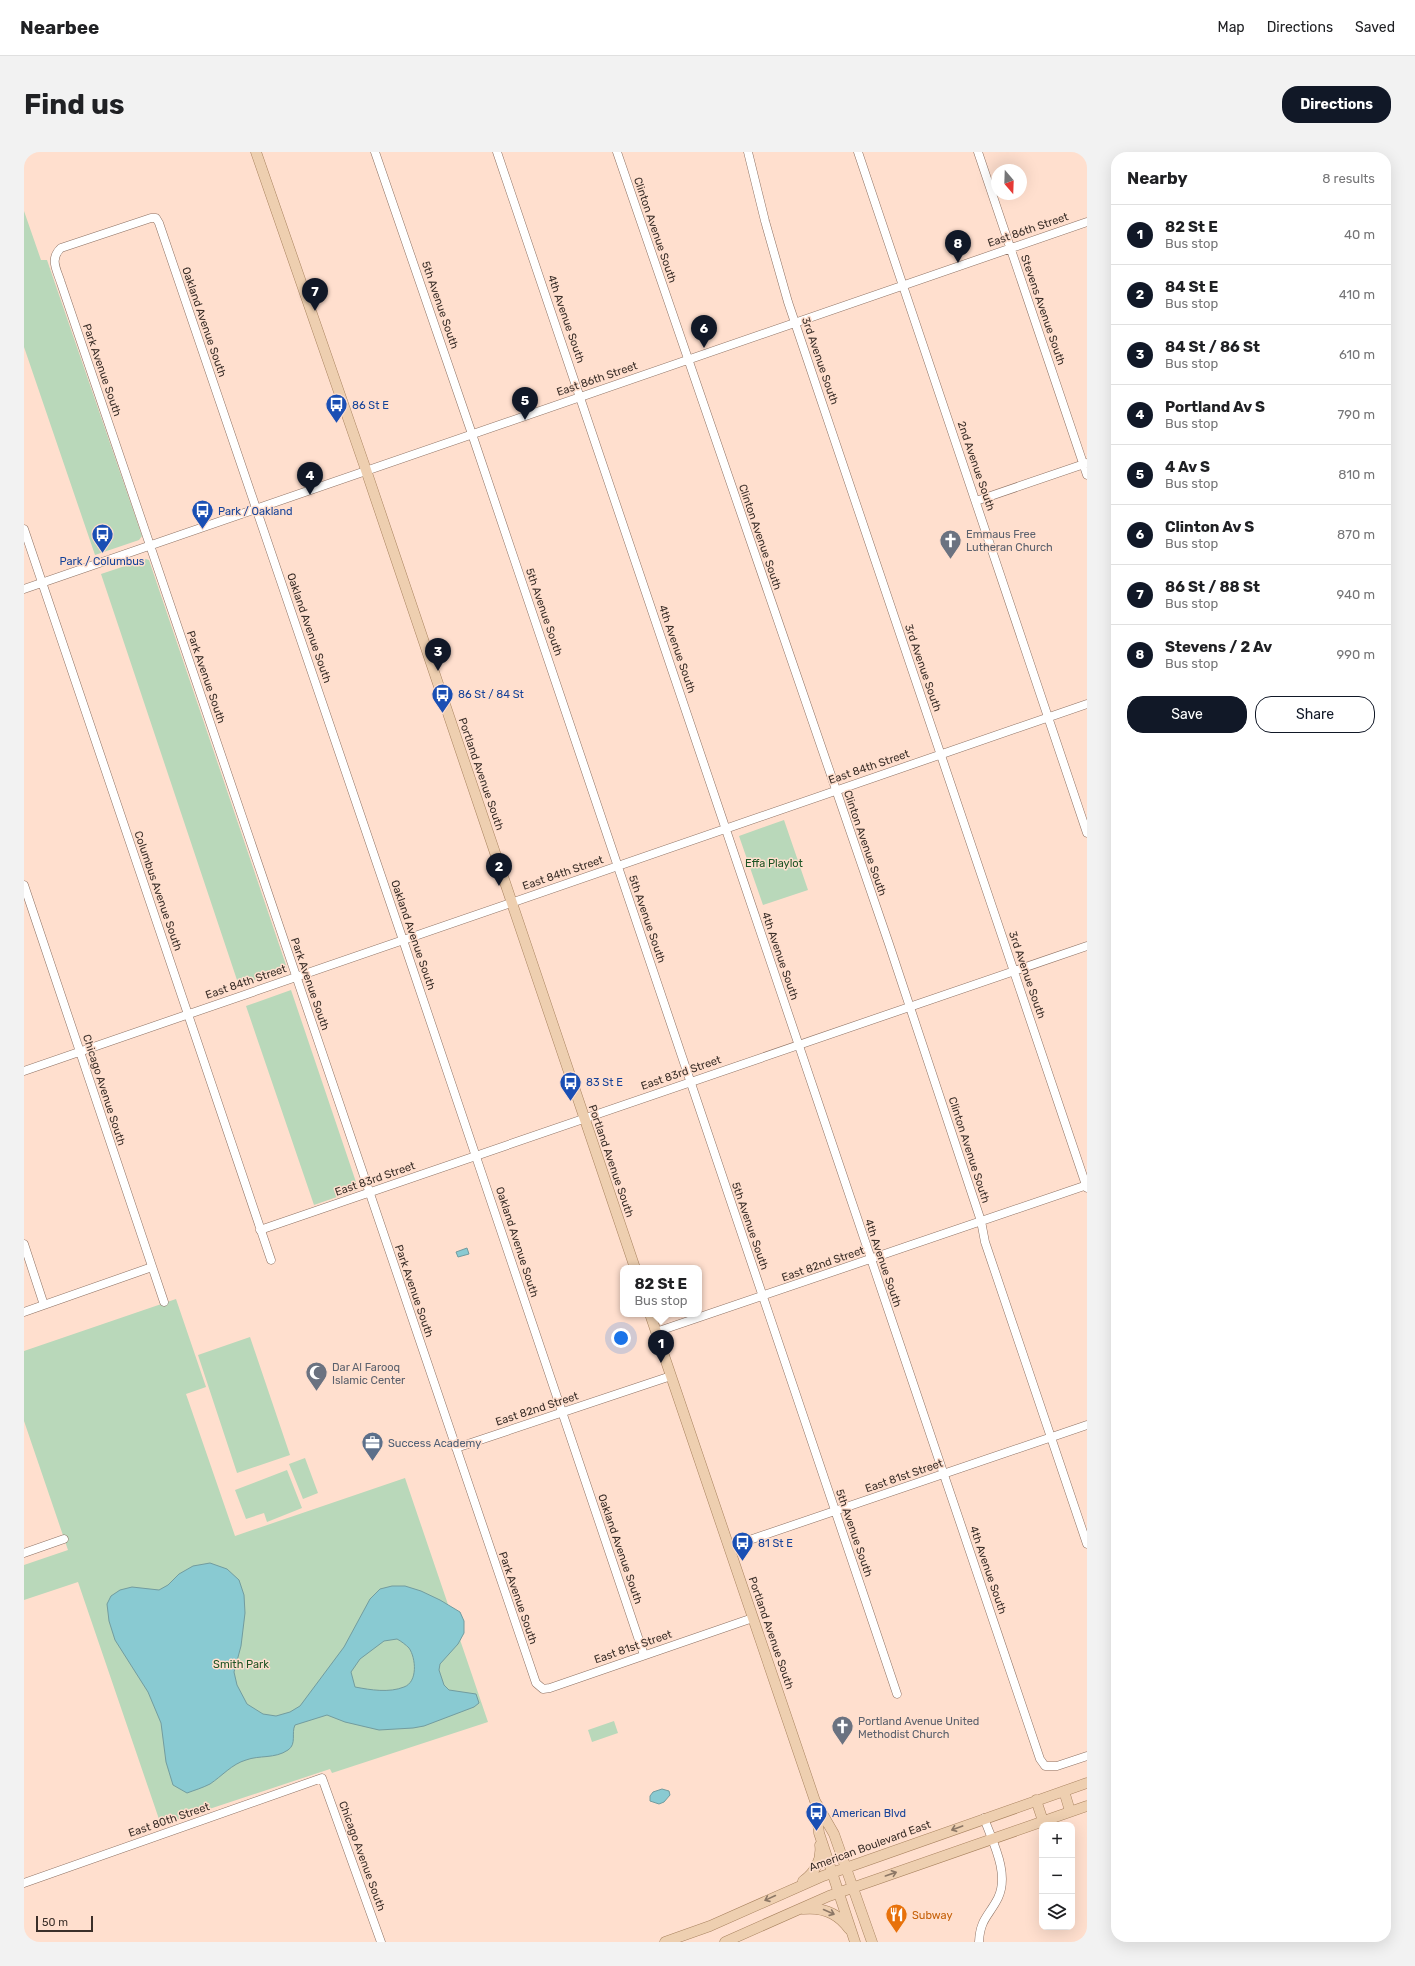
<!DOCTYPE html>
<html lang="en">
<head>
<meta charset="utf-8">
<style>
	body { margin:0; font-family:Rubik,sans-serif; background:#f2f2f2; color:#202124 }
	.controls { position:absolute; right:12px; bottom:12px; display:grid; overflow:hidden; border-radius:8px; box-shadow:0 4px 16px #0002 }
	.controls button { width:36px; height:36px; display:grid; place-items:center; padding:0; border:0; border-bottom:1px solid #e0e0e0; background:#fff; color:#202124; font:20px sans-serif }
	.compass { position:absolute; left:967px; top:12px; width:36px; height:36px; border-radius:50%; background:#fff; box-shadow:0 4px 16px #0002; rotate:161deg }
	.scale { position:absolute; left:12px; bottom:10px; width:57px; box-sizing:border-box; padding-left:4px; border:2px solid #3b2f29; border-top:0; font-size:11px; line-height:14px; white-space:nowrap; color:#3b2f29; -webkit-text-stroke:3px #ffdfce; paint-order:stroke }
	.you { position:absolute; left:597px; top:1186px; width:14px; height:14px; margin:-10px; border:3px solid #fff; border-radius:50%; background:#1a73e8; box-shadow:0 0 0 6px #1a73e833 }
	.badge { display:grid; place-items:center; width:26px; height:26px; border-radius:50%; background:#111827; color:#fff; font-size:13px; font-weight:700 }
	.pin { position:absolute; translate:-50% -33px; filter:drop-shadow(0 1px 2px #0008) }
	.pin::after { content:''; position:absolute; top:21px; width:14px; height:12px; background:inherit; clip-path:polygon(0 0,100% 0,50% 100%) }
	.popup { position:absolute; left:596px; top:1113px; width:82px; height:52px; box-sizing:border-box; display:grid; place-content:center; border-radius:8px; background:#fff; filter:drop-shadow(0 1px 3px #0005); font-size:13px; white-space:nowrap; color:#757577 }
	.popup b { font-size:15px; color:#202124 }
	.popup::after { content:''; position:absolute; left:50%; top:100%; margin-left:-8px; border:8px solid transparent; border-top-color:#fff }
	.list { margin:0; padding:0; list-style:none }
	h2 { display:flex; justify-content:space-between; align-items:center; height:52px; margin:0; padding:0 16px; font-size:17px }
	h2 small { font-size:13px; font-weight:400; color:#757577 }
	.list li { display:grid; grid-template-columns:26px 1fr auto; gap:12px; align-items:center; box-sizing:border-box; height:60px; padding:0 16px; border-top:1px solid #e0e0e0 }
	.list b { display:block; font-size:15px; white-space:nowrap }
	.list p { margin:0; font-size:13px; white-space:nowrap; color:#757577 }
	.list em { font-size:13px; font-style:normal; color:#757577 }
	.actions { display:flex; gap:8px; padding:12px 16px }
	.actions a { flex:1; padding:9px 0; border:1px solid #111827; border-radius:16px; text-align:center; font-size:14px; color:#111827 }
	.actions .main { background:#111827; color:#fff }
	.icon { flex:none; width:22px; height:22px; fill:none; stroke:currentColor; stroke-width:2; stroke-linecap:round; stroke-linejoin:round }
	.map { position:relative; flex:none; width:1063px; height:1790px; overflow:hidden; border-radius:16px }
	header { display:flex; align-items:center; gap:24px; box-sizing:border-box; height:56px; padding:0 20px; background:#fff; border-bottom:1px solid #e0e0e0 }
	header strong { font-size:19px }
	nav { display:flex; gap:22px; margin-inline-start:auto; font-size:14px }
	.intro { display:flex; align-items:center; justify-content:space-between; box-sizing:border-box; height:96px; padding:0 24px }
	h1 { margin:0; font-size:28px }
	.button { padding:10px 18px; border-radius:16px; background:#111827; color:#fff; font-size:14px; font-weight:700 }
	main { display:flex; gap:24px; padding:0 24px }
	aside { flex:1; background:#fff; border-radius:16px; box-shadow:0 4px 16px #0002 }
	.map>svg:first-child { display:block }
	.green { fill:#b9d8ba }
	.water { fill:#89cad2; stroke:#729c9f; fill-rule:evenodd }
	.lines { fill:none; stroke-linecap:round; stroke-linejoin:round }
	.minor-casing { stroke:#8c7062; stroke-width:9 }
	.major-casing { stroke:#a8825e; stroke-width:11 }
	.minor { stroke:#fff; stroke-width:8 }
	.major { stroke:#eecfb0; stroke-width:10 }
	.oneway { stroke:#8c7766 }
	.labels { text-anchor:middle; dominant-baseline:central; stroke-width:3; stroke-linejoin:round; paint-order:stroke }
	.street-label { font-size:11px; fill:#3b2f29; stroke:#ffdfce }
	.transit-label { font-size:11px; fill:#164399; stroke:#ffdfce; text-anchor:start }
	.worship-label { font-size:11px; fill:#5b616d; stroke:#ffdfce; text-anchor:start }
	.park-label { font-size:11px; fill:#1e5424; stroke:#ffdfce }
	.service-label { font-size:11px; fill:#4e5e75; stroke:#ffdfce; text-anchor:start }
	.food-label { font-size:11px; fill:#c56008; stroke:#ffdfce; text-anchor:start }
</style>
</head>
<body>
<header>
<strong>Nearbee</strong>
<nav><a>Map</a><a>Directions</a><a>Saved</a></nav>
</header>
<div class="intro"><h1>Find us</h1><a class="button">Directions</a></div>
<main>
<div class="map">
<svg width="1063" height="1790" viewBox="0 0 1063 1790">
	<rect width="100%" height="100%" fill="#ffdfce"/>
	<path class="green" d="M 0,59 L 17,108 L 23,108 L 118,384 L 115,388 L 71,403 L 0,195 Z
		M 122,407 L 125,408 L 263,816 L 215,834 L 77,422 Z
		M 760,668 L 784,738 L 739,753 L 715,684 Z
		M 267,838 L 334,1036 L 333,1038 L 290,1053 L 222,854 Z
		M 152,1147 L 182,1235 L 162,1242 L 211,1384 L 381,1326 L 464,1570 L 308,1621 L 306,1617 L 137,1673 L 54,1430 L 0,1448 L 0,1413 L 44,1398 L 0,1269 L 0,1199 Z
		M 226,1185 L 266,1303 L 213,1321 L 174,1203 Z
		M 281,1306 L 294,1341 L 279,1347 L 265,1312 Z
		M 263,1318 L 278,1356 L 243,1370 L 240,1361 L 222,1367 L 211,1338 Z
		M 590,1569 L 594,1581 L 568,1590 L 564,1578 Z"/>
	<path class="water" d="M 443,1096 L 445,1102 L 434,1105 L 432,1100 Z
		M 186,1411 L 203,1417 L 215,1428 L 220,1443 L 221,1461 L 217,1494 L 210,1520 L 213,1533 L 223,1552 L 239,1562 L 252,1564 L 266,1560 L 276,1554 L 320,1495 L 346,1447 L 356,1437 L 368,1434 L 381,1434 L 397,1439 L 416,1448 L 436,1460 L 440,1469 L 440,1481 L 434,1492 L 416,1512 L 415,1518 L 420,1533 L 425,1538 L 452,1542 L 455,1551 L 450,1555 L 400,1574 L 389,1576 L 355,1578 L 321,1570 L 303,1563 L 271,1573 C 267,1581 273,1592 264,1598 C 251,1607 235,1603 222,1608 C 208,1612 198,1624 186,1632 C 178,1636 171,1638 163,1641 L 149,1633 L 142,1610 L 137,1571 L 124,1540 L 91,1488 L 85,1469 L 83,1452 L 87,1444 L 96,1438 L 108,1435 L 135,1438 L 144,1433 L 155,1422 L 169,1414 ZM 373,1487 C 377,1489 382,1493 385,1496 C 392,1506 394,1530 380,1535 C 365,1541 347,1538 331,1535 L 327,1520 L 336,1507 L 360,1489 Z
		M 638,1637 L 645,1639 L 646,1643 L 640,1650 L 635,1652 L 626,1649 L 626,1644 L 629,1640 Z"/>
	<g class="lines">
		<defs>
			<path id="minor" d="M 351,0 L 448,282 L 873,1542
				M 473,0 L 1016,1607 L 1021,1614 L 1033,1614 L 1063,1604
				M 593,0 L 865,792 L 957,1069 L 961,1090 L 1063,1392
				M 724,0 L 741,69 L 764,150 L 1063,1036
				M 834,0 L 1063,681
				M 954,0 L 1063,323
				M 952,349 L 1063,311
				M 0,377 L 247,1108
				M 0,437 L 1063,70
				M 0,733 L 140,1150
				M 0,919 L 1063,552
				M 236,1078 L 1063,794
				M 0,1092 L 20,1153
				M 0,1160 L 128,1115
				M 632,1180 L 1063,1033
				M 432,1296 L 647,1224
				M 705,1395 L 1063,1273
				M 0,1401 L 40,1387
				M 620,1503 L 382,797 L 135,71 L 132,66 L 127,66 L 37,96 C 25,107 33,118 37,131 L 512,1531 L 519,1537 L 526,1536 L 720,1469 L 729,1466
				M 0,1731 L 298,1626 L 357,1790
				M 955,1790 C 956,1767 965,1764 974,1746 C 986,1721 968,1689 960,1666"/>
			<path id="major" d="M 232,0 L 342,318 L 611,1116
				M 626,1162 L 791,1649 L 810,1682 L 848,1790
				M 1040,1639 L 1046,1659
				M 1012,1648 L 1019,1669
				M 792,1653 L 795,1681 L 831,1790
				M 779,1729 C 791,1721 798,1707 796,1693
				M 779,1757 C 798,1755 814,1761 825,1777
				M 641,1790 L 686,1774 L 799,1724 L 1063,1631
				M 701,1790 L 805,1744 L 1063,1654"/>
		</defs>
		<use href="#minor" class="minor-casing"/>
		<use href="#major" class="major-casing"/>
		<use href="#minor" class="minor"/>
		<use href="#major" class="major"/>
	</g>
	<defs><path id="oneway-shaft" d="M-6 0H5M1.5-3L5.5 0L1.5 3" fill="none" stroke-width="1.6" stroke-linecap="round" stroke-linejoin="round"/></defs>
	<g class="oneway">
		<use href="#oneway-shaft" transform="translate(933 1676) rotate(160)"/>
		<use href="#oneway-shaft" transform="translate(867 1722) rotate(-19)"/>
		<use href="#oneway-shaft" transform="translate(746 1746) rotate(155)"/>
		<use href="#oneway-shaft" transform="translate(805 1760) rotate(24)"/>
	</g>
	<defs>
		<symbol id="bus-pin" viewBox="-11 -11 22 30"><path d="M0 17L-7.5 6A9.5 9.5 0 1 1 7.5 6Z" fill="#1a4fb4" stroke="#ffdfce"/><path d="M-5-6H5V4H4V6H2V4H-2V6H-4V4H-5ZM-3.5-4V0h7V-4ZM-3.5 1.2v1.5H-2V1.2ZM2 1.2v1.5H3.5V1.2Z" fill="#fff"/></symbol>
		<symbol id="church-pin" viewBox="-11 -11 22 30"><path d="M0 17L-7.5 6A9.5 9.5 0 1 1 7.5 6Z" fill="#6b7280" stroke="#ffdfce"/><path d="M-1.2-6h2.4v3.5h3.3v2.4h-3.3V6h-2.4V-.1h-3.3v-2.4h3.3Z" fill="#fff"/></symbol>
		<symbol id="mosque-pin" viewBox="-11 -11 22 30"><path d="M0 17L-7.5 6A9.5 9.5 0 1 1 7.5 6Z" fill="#6b7280" stroke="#ffdfce"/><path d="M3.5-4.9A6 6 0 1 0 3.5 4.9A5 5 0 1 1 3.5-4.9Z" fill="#fff"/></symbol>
		<symbol id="office-pin" viewBox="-11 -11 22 30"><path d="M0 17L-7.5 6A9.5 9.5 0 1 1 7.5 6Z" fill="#5c6f8a" stroke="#ffdfce"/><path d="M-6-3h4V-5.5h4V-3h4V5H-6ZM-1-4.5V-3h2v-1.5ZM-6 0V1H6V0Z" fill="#fff"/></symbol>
		<symbol id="restaurant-pin" viewBox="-11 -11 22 30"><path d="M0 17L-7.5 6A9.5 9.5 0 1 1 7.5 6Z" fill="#e8710a" stroke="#ffdfce"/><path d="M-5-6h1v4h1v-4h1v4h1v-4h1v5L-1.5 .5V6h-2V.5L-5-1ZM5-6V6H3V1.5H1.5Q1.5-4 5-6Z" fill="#fff"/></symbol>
	</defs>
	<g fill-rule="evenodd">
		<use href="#bus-pin" x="300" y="240" width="25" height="34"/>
		<use href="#bus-pin" x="166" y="346" width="25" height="34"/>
		<use href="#bus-pin" x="66" y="370" width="25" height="34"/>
		<use href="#church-pin" x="914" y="376" width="25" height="34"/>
		<use href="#bus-pin" x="406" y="530" width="25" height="34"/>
		<use href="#bus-pin" x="534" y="918" width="25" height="34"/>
		<use href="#mosque-pin" x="280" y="1208" width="25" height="34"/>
		<use href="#office-pin" x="336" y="1278" width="25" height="34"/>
		<use href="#bus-pin" x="706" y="1378" width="25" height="34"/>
		<use href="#church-pin" x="806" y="1562" width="25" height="34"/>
		<use href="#bus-pin" x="780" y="1648" width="25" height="34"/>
		<use href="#restaurant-pin" x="860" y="1750" width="25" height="34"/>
	</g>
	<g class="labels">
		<g class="street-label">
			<text transform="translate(631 78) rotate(71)">Clinton Avenue South</text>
			<text transform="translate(1004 78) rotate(-19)">East 86th Street</text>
			<text transform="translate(416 153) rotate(71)">5th Avenue South</text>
			<text transform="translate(1019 158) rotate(71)">Stevens Avenue South</text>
			<text transform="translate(542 167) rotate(71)">4th Avenue South</text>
			<text transform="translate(180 170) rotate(71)">Oakland Avenue South</text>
			<text transform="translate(796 209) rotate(71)">3rd Avenue South</text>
			<text transform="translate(78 218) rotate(71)">Park Avenue South</text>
			<text transform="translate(573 227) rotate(-19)">East 86th Street</text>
			<text transform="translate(952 314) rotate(71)">2nd Avenue South</text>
			<text transform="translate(736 385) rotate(71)">Clinton Avenue South</text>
			<text transform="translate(520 460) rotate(71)">5th Avenue South</text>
			<text transform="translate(285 476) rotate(71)">Oakland Avenue South</text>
			<text transform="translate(653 497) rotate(71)">4th Avenue South</text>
			<text transform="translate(899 516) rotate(71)">3rd Avenue South</text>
			<text transform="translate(182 525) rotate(71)">Park Avenue South</text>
			<text transform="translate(845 615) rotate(-19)">East 84th Street</text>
			<text transform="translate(457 622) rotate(71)">Portland Avenue South</text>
			<text transform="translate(841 691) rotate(71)">Clinton Avenue South</text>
			<text transform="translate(539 721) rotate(-19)">East 84th Street</text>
			<text transform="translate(134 739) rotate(71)">Columbus Avenue South</text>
			<text transform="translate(623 767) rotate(71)">5th Avenue South</text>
			<text transform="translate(389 783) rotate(71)">Oakland Avenue South</text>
			<text transform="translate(756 804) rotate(71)">4th Avenue South</text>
			<text transform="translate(1003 823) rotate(71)">3rd Avenue South</text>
			<text transform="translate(222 830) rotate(-19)">East 84th Street</text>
			<text transform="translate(286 832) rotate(71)">Park Avenue South</text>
			<text transform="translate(657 921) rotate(-19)">East 83rd Street</text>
			<text transform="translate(80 938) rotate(72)">Chicago Avenue South</text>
			<text transform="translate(945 998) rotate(72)">Clinton Avenue South</text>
			<text transform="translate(587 1009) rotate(71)">Portland Avenue South</text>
			<text transform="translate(351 1027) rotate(-19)">East 83rd Street</text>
			<text transform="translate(726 1074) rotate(71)">5th Avenue South</text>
			<text transform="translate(493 1090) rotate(72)">Oakland Avenue South</text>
			<text transform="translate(859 1111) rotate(71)">4th Avenue South</text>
			<text transform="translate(799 1112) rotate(-19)">East 82nd Street</text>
			<text transform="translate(390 1139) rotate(71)">Park Avenue South</text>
			<text transform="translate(513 1257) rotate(-18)">East 82nd Street</text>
			<text transform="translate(880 1324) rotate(-19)">East 81st Street</text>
			<text transform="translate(830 1381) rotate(71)">5th Avenue South</text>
			<text transform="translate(596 1397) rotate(71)">Oakland Avenue South</text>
			<text transform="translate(964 1418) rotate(71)">4th Avenue South</text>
			<text transform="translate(494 1446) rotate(71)">Park Avenue South</text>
			<text transform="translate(747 1481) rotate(71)">Portland Avenue South</text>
			<text transform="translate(609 1495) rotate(-19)">East 81st Street</text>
			<text transform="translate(145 1668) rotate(-19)">East 80th Street</text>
			<text transform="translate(846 1694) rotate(-20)">American Boulevard East</text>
			<text transform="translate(338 1704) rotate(70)">Chicago Avenue South</text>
		</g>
		<g class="transit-label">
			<text x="328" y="253">86 St E</text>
			<text x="194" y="359">Park / Oakland</text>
			<text x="78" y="409" text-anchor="middle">Park / Columbus</text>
			<text x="434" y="542">86 St / 84 St</text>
			<text x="562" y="930">83 St E</text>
			<text x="734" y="1391">81 St E</text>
			<text x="808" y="1661">American Blvd</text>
		</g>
		<g class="worship-label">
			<text x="942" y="382">Emmaus Free<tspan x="942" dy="13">Lutheran Church</tspan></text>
			<text x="308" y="1215">Dar Al Farooq<tspan x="308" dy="13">Islamic Center</tspan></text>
			<text x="834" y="1569">Portland Avenue United<tspan x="834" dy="13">Methodist Church</tspan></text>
		</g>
		<g class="park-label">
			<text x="750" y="711">Effa Playlot</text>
			<text x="217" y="1512">Smith Park</text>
		</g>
		<g class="service-label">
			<text x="364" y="1291">Success Academy</text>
		</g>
		<g class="food-label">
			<text x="888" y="1763">Subway</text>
		</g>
	</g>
</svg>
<div class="controls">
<button>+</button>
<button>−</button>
<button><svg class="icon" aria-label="layers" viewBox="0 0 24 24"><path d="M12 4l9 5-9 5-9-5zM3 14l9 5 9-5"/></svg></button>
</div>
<svg class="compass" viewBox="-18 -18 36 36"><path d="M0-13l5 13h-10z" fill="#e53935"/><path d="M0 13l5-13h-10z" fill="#757577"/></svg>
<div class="scale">50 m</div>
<div class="you"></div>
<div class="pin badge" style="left:637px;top:1211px">1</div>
<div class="popup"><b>82 St E</b>Bus stop</div>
<div class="pin badge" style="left:475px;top:734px">2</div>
<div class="pin badge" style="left:414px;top:519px">3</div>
<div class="pin badge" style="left:286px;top:343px">4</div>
<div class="pin badge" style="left:501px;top:268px">5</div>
<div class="pin badge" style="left:680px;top:196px">6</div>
<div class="pin badge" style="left:291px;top:159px">7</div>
<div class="pin badge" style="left:934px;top:111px">8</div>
</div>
<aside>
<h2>Nearby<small>8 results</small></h2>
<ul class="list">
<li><span class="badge">1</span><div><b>82 St E</b><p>Bus stop</p></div><em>40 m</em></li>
<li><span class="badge">2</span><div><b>84 St E</b><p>Bus stop</p></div><em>410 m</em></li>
<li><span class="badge">3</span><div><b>84 St / 86 St</b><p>Bus stop</p></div><em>610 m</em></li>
<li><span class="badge">4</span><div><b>Portland Av S</b><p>Bus stop</p></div><em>790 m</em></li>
<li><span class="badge">5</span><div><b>4 Av S</b><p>Bus stop</p></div><em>810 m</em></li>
<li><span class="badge">6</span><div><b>Clinton Av S</b><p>Bus stop</p></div><em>870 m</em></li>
<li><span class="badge">7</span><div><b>86 St / 88 St</b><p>Bus stop</p></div><em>940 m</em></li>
<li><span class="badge">8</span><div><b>Stevens / 2 Av</b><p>Bus stop</p></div><em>990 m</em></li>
</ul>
<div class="actions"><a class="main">Save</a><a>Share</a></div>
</aside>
</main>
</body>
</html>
